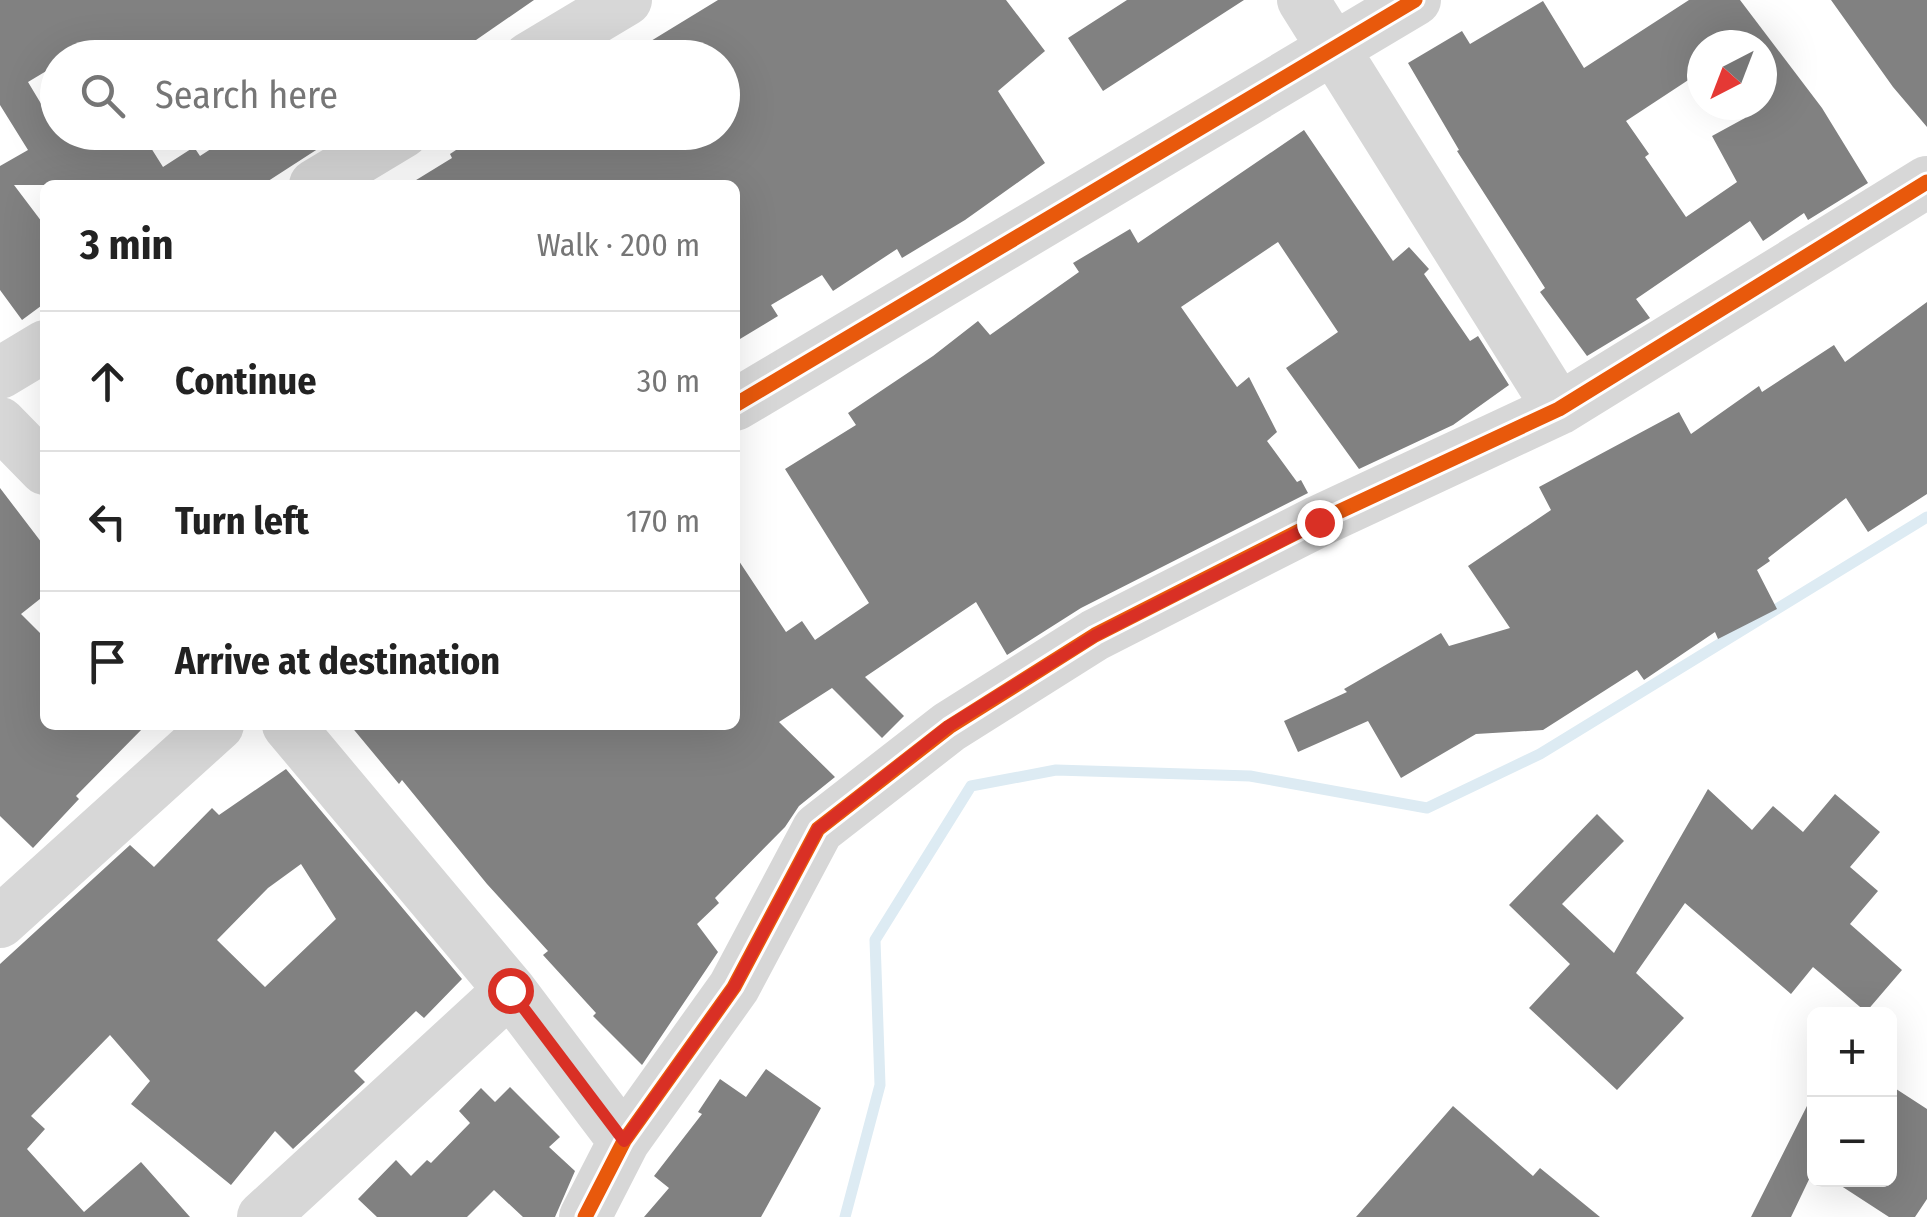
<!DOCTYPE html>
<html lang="en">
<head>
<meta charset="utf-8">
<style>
	body { margin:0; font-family:"Fira Sans Condensed",sans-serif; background:#f2f2f2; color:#222 }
	.controls { position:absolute; right:30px; bottom:30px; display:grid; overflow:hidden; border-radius:15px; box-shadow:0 10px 40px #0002 }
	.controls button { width:90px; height:90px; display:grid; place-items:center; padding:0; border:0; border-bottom:2px solid #e0e0e0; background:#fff; color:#222; font:50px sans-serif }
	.compass { position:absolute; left:1687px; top:30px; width:90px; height:90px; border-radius:50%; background:#fff; box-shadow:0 10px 40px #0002; rotate:222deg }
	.stop { position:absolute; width:30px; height:30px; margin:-22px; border:8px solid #d93025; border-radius:50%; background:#fff }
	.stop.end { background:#d93025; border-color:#fff; box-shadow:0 2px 10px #0008 }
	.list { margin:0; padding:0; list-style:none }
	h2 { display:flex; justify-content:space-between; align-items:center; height:130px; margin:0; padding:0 40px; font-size:42px }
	h2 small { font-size:32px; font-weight:400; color:#767676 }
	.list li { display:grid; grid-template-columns:65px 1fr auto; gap:30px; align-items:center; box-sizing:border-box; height:140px; padding:0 40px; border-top:2px solid #e0e0e0 }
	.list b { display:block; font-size:38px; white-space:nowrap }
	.list em { font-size:32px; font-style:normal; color:#767676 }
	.icon { flex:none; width:55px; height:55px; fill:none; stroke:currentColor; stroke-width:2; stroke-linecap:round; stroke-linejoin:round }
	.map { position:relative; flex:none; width:1927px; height:1217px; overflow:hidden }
	.search { position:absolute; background:#fff; box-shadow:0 10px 40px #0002; left:40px; top:40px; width:700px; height:110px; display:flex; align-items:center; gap:25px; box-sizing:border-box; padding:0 35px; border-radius:55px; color:#767676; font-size:38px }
	.panel { position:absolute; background:#fff; box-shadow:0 10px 40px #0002; left:40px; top:180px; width:700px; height:550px; border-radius:15px }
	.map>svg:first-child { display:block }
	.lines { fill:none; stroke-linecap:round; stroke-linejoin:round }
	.stream { stroke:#ddebf3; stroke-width:11 }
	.building { fill:#818181; fill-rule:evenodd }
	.minor { stroke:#d7d7d7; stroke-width:52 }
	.cycleway-casing { stroke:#fff; stroke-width:21 }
	.cycleway { stroke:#e8590c; stroke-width:15 }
	.route { stroke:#d93025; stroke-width:12 }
</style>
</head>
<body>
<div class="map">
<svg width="1927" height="1217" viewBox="0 0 1927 1217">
	<rect width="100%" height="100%" fill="#fff"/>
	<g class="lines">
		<path class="stream" d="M 845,1217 L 880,1085 L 875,940 L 971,786 L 1056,770 L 1250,776 L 1427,808 L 1540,754 L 1927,517"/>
	</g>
	<path class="building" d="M 0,0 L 534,0 L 450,58 L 58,58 L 58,64 L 28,82 L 58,132 L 141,132 L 163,167 L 194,147 L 200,156 L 237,132 L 344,132 L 262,185 L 14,185 L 45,226 L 45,303 L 22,320 L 0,290 L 0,166 L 28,150 L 0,105 Z
		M 718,0 L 1006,0 L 1045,51 L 998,91 L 1045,163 L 965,220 L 902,258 L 897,249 L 833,291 L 822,275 L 771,305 L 778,316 L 735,342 L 735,185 L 408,185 L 452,158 L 450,154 L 483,132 L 722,132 L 722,58 L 623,58 Z
		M 1127,0 L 1244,0 L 1103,91 L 1068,38 Z
		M 1689,0 L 1740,0 L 1822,108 L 1868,183 L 1808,220 L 1804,213 L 1763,241 L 1750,221 L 1636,299 L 1650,318 L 1587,356 L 1540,292 L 1545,288 L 1457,151 L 1459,150 L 1408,63 L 1462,31 L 1470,44 L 1543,1 L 1584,68 ZM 1702,45 L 1762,45 L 1762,105 L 1735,105 L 1745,118 L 1712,136 L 1737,182 L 1686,217 L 1645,157 L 1649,154 L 1626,121 L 1702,71 Z
		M 1831,0 L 1927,0 L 1927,127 L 1893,87 Z
		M 1304,130 L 1393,261 L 1409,247 L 1429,269 L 1424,274 L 1470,341 L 1478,336 L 1509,385 L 1453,425 L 1359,469 L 1286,368 L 1338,332 L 1278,242 L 1181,307 L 1237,387 L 1249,377 L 1277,432 L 1267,441 L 1297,482 L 1301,480 L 1308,493 L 1081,608 L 1007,655 L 976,602 L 865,677 L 904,716 L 882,738 L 832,688 L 779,722 L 835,777 L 799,806 L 785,827 L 715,898 L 719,903 L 697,924 L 718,952 L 642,1065 L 593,1016 L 596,1013 L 543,955 L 548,951 L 487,884 L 402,780 L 399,784 L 350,725 L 735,725 L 735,555 L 786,632 L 802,621 L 815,640 L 869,603 L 785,469 L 856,425 L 848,413 L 933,356 L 978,321 L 990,335 L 1079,272 L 1073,263 L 1130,229 L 1138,243 Z
		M 1927,302 L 1927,494 L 1868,532 L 1846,498 L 1768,558 L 1770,561 L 1757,570 L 1777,609 L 1718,639 L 1715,632 L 1644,680 L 1637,670 L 1543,730 L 1476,734 L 1401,778 L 1368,721 L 1298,752 L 1284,721 L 1347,692 L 1344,689 L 1441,633 L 1449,646 L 1510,628 L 1468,566 L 1551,510 L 1539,487 L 1679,412 L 1691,434 L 1759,386 L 1762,392 L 1834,345 L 1845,362 Z
		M 0,488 L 45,547 L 45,595 L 21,614 L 45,638 L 45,725 L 146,725 L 76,796 L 79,799 L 33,848 L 0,816 Z
		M 286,769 L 462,979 L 424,1018 L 416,1011 L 354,1071 L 365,1082 L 293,1149 L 275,1131 L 231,1185 L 131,1104 L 150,1081 L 110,1035 L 31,1116 L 45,1129 L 27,1149 L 84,1212 L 141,1162 L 190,1217 L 0,1217 L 0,964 L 130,845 L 154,867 L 212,808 L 219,815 ZM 301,864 L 336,919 L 265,987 L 217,940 L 268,888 Z
		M 1708,789 L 1752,830 L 1773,806 L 1803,832 L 1835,794 L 1880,832 L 1850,867 L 1878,891 L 1850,924 L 1902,970 L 1866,1012 L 1813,967 L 1791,994 L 1685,903 L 1636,973 L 1684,1018 L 1617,1090 L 1529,1008 L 1570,964 L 1509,905 L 1597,814 L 1624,841 L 1562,904 L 1614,953 Z
		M 766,1069 L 821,1108 L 761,1217 L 644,1217 L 669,1188 L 654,1176 L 702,1114 L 698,1112 L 720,1079 L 746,1097 Z
		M 1890,1085 L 1927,1109 L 1927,1199 L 1915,1217 L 1889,1217 L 1832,1180 L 1890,1180 Z
		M 510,1087 L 560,1137 L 549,1147 L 575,1171 L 555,1217 L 523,1217 L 494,1190 L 467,1217 L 377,1217 L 358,1199 L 396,1160 L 411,1176 L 427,1160 L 431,1163 L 470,1123 L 459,1111 L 481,1088 L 495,1102 Z
		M 1814,1092 L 1814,1169 L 1791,1217 L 1751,1217 Z
		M 1453,1106 L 1533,1176 L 1540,1168 L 1600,1217 L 1356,1217 Z"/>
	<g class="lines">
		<path class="minor" d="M 1303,0 L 1559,409
			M 529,58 L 626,0
			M 315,185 L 403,132
			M 0,373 L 45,346
			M 735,405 L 1415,0
			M 0,423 L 45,469
			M 288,725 L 510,990 L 624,1141
			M 0,922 L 218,725
			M 263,1217 L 510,990
			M 585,1217 L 624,1141 L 734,987 L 818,829 L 949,727 L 1095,635 L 1319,521 L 1559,409 L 1927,182"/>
		<defs>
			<path id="cycleway" d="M 735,405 L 1415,0
				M 585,1217 L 624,1141 L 734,987 L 818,829 L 949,727 L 1095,635 L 1319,521 L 1559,409 L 1927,182"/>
		</defs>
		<use href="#cycleway" class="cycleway-casing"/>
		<use href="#cycleway" class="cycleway"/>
	</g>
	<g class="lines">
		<path class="route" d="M 510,990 L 624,1141 L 734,987 L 818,829 L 949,726 L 1096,635 L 1319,522"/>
	</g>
</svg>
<div class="controls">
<button>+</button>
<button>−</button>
</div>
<svg class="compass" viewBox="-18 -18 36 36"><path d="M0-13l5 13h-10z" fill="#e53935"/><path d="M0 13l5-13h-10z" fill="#767676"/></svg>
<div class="stop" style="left:510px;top:990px"></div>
<div class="stop end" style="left:1319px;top:522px"></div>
<div class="search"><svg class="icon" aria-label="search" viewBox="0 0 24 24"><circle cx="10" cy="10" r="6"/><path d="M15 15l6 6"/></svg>Search here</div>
<section class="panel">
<h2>3 min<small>Walk · 200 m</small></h2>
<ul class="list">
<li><svg class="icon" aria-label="ahead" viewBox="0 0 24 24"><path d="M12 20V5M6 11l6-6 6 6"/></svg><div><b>Continue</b></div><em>30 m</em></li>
<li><svg class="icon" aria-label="left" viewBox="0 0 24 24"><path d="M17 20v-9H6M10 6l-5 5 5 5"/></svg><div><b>Turn left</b></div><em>170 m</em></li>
<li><svg class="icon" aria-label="arrive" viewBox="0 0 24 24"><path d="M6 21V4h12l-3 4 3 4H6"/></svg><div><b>Arrive at destination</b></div></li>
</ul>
</section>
</div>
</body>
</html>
